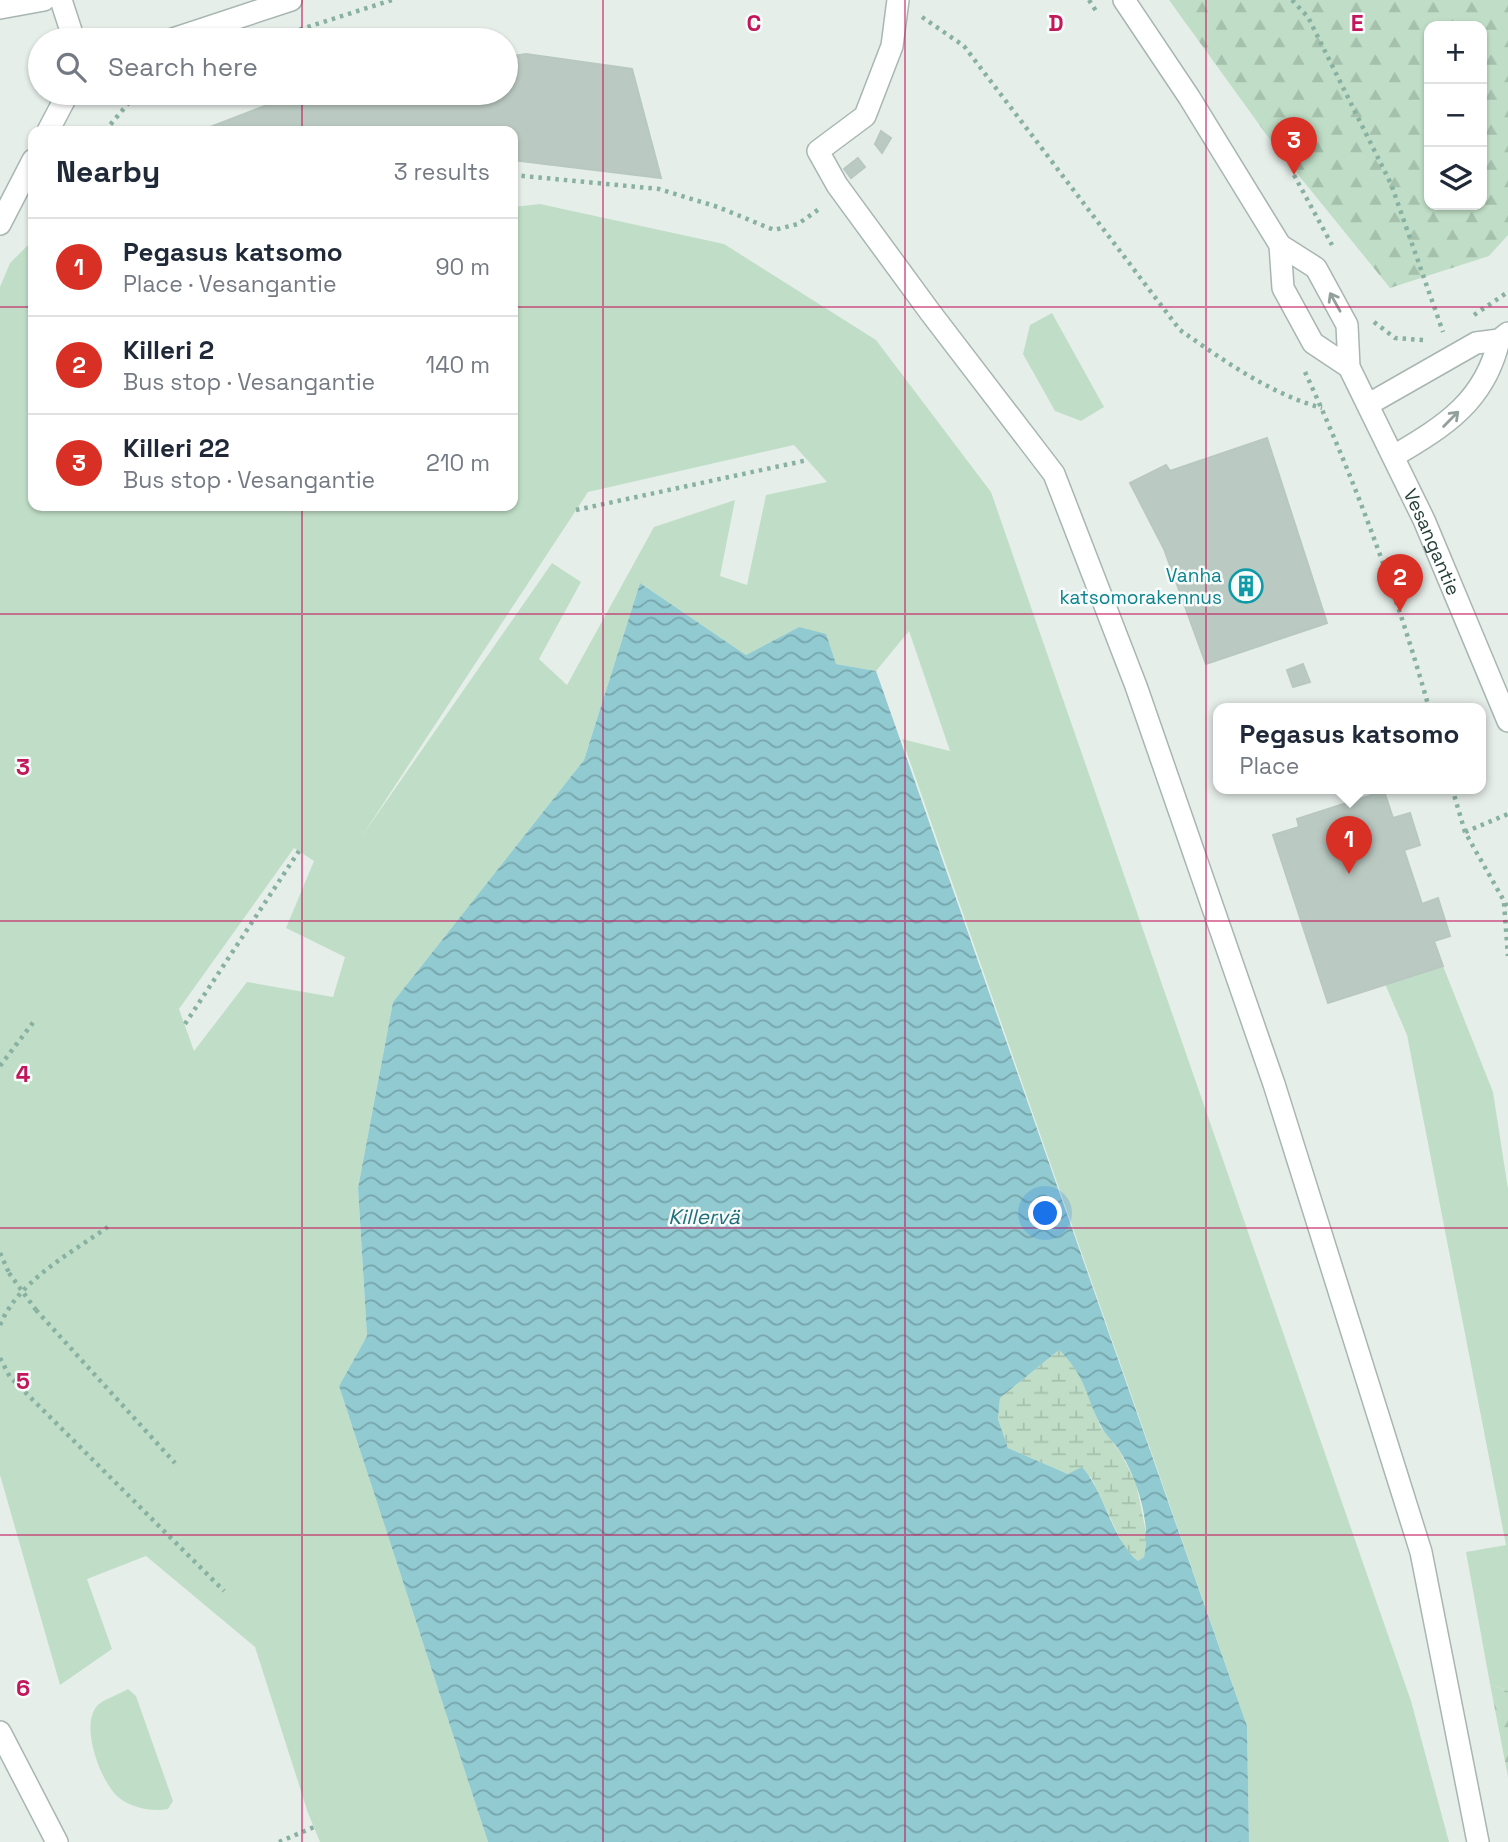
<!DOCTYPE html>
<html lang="en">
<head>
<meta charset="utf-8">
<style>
	body { margin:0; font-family:"Space Grotesk",sans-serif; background:#f2f2f3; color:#1f2937 }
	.controls { position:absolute; right:21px; top:21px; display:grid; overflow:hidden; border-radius:14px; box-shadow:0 2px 5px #0004 }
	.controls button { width:63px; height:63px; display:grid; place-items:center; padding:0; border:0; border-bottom:2px solid #e0e1e3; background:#fff; color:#1f2937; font:35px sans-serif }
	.you { position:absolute; left:1046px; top:1214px; width:24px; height:24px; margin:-18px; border:5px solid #fff; border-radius:50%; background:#1a73e8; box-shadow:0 0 0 10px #1a73e833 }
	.badge { display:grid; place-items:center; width:46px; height:46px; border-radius:50%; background:#d93025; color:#fff; font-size:23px; font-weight:700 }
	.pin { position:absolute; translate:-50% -58px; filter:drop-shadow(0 2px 4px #0008) }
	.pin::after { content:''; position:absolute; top:37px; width:24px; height:21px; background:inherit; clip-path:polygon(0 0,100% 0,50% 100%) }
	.popup { position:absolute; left:1213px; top:703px; width:273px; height:91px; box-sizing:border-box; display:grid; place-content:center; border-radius:14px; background:#fff; filter:drop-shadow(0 2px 5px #0005); font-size:23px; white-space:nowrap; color:#747a83 }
	.popup b { font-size:26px; color:#1f2937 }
	.popup::after { content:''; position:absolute; left:50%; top:100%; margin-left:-14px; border:14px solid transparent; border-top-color:#fff }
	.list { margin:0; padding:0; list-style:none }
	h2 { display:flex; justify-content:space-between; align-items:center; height:91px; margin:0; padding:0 28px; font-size:30px }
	h2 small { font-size:23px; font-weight:400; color:#747a83 }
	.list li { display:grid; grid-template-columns:46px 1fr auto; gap:21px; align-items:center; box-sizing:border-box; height:98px; padding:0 28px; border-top:2px solid #e0e1e3 }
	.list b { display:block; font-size:26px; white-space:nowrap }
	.list p { margin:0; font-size:23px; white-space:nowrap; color:#747a83 }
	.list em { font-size:23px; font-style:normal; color:#747a83 }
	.icon { flex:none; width:38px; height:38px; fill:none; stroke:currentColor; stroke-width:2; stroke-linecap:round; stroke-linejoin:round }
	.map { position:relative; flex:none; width:1508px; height:1842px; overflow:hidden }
	.search { position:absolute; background:#fff; box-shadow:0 2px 5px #0004; left:28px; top:28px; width:490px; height:77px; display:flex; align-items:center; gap:18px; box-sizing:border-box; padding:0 24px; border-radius:38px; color:#747a83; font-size:26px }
	.panel { position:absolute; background:#fff; box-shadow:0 2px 5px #0004; left:28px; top:126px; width:490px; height:385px; border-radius:14px }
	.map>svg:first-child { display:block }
	.grass { fill:#c0dec7; fill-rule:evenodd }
	.forest { fill:url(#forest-firs); fill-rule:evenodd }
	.wetland { fill:url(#wetland-marsh) }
	.water { fill:url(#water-waves); fill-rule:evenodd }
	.building { fill:#bbc9c3; stroke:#b8c8c1; stroke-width:2 }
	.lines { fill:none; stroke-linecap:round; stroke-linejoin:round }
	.minor-casing { stroke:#a8b6b1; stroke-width:24 }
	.path { stroke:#88b1a2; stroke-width:4.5; stroke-dasharray:3.5 5; stroke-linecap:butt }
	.minor { stroke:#fff; stroke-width:21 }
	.path-bridge { stroke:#88b1a2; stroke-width:4.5; stroke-dasharray:3.5 5; stroke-linecap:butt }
	.oneway { stroke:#92a09c }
	.grid { fill:none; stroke:#c2185b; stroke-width:2; stroke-opacity:0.55 }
	.labels { text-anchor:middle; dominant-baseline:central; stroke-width:5; stroke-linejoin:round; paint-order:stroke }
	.street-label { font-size:19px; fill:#254038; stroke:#f7fbf9 }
	.culture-label { font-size:19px; fill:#0d838f; stroke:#f7fbf9; text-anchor:end }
	.water-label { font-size:21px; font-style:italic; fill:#20707c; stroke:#f7fbf9 }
	.grid-label { font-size:23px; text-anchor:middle; font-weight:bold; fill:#c2185b; stroke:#f7fbf9; stroke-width:5; stroke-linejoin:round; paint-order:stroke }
</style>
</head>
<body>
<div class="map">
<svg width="1508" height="1842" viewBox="0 0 1508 1842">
	<defs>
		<pattern id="forest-firs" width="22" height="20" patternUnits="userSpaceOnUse" patternTransform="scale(1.75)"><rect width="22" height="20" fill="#c0dec7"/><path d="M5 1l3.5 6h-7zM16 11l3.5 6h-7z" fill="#a5c0ac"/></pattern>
		<pattern id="wetland-marsh" width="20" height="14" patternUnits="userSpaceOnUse" patternTransform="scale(1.75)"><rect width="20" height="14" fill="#c0dec7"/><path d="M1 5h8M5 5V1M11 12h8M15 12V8" fill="none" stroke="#a5c0ac"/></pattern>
		<pattern id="water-waves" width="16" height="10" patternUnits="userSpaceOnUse" patternTransform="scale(1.75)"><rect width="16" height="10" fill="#91cad1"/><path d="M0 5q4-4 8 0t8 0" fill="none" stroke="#76a5ab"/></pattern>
	</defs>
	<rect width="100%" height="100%" fill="#e6eeea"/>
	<path class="grass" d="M 540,204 L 724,244 L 876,340 L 991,492 L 1411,1701 L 1449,1842 L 1249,1842 L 1247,1726 L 902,739 L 950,751 L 909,631 L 876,671 L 836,664 L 799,627 L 746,655 L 640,583 L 584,760 L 393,1002 L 358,1188 L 367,1336 L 339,1386 L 488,1842 L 320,1842 L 308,1813 L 255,1647 L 146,1556 L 87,1579 L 112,1649 L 60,1685 L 0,1475 L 0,287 L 10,263 L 33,240 L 33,506 L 513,506 L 513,207 ZM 794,445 L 827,482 L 766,495 L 747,585 L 720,576 L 735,500 L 654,527 L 567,685 L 539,659 L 581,582 L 552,563 L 362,836 L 588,492 ZM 294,848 L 314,861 L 286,928 L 345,957 L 333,997 L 247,982 L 194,1051 L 179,1009 Z
		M 1052,313 L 1104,407 L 1081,421 L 1055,411 L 1023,354 L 1030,325 Z
		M 1443,966 L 1493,1092 L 1508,1189 L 1508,1691 L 1490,1684 L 1466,1552 L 1506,1545 L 1407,1035 L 1385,984 Z
		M 128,1689 L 136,1696 L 173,1801 L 168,1809 C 153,1812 131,1808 118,1797 C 100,1781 78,1722 99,1704 C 107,1698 120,1694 128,1689 Z"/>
	<path class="forest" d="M 1169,0 L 1508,0 L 1508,235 L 1489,256 L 1390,288 L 1274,145 ZM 1429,26 L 1482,26 L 1482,205 L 1429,205 Z
		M 1490,1684 L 1508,1691 L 1508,1777 Z"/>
	<path class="wetland" d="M 1059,1350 L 1081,1374 L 1100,1426 L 1120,1452 L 1136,1483 L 1148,1542 L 1144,1557 L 1138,1561 L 1124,1547 L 1091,1477 L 1068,1474 L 1008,1448 L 998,1419 L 1000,1398 Z"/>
	<path class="water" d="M 640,583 L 746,655 L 799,627 L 826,634 L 836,664 L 876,671 L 1247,1726 L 1249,1842 L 488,1842 L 339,1386 L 367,1336 L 358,1188 L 393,1002 L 584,760 ZM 1059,1350 C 1087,1378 1084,1392 1100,1424 C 1104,1434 1113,1441 1119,1450 C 1137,1477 1152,1525 1144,1557 L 1138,1561 C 1110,1537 1106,1494 1082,1467 L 1068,1474 L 1008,1448 L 998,1419 L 1000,1398 Z"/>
	<path class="building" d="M 526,54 L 632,69 L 661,178 L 513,160 L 513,131 L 200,131 L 298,93 L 506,93 L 506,57 Z
		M 881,131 L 891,138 L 882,153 L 875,144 Z
		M 858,158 L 865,167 L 851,178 L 844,169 Z
		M 1267,438 L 1327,623 L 1206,664 L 1164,549 L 1130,483 L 1166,465 L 1170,471 Z
		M 1303,664 L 1310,682 L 1293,687 L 1287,670 Z
		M 1384,791 L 1393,818 L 1410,813 L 1420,845 L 1404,850 L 1422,904 L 1438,898 L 1450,936 L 1434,941 L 1443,966 L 1328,1003 L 1273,835 L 1299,827 L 1297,819 Z"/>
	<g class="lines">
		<defs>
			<g id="minor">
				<path d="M 61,0 L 74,40"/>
				<path d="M 898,0 L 892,46 L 865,116 L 818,151 L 837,185 L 930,312 L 1054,474 L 1136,686 L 1274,1084 L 1421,1552 L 1478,1842"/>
				<path id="s1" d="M 1124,0 L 1189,97 L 1280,245 L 1316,268 L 1347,325 L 1349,367 L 1424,520 L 1508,721"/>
				<path d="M 0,8 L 44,0"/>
				<path d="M 170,40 L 291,0"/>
				<path d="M 48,131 L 68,93"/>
				<path d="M 0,224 L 33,160"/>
				<path d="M 1280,245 L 1283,288 L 1313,343 L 1349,367"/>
				<path d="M 1369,404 L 1476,343 L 1499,340 L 1508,333"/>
				<path d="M 1394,456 C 1445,426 1485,401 1499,340"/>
				<path d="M 0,1732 L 57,1842"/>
			</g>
		</defs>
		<use href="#minor" class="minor-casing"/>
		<path class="path" d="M 1089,0 L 1098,14
			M 1292,0 L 1308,17 L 1391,184 L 1443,332
			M 922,17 L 964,46 L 1180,330 C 1223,360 1270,394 1322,408
			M 98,37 L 109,40
			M 117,40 L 145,31
			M 267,40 L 392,0
			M 105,131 L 137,93
			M 513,175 L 659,189 L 718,207 L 774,230 L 798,224 L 822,207
			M 1294,175 L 1332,245
			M 1474,315 L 1508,292
			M 1374,322 L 1395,338 L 1423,340
			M 1305,372 C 1355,480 1397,594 1429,708
			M 576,510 L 808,460
			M 1452,788 L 1465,832 L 1508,908
			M 1465,832 L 1508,814
			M 1504,903 L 1508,956
			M 185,1024 L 299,851
			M 0,1066 L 35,1020
			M 0,1253 L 9,1273
			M 36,1310 L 175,1463
			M 0,1325 C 19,1280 70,1254 109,1226
			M 0,1358 L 10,1377 L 224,1591
			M 279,1842 L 314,1827"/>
		<use href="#minor" class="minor"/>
		<path class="path-bridge" d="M 9,1273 L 36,1310"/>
	</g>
	<defs><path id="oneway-shaft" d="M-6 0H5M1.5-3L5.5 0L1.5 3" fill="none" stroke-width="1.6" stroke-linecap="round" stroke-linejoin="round" transform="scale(1.75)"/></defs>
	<g class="oneway">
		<use href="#oneway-shaft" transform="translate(1335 302) rotate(-119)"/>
		<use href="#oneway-shaft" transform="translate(1451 419) rotate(-45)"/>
	</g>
	<path class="grid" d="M 302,0 L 302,40M 603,0 L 603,1842M 905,0 L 905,1842M 1206,0 L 1206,1842M 302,93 L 302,131M 0,307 L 33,307M 513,307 L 1508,307M 302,506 L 302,1842M 0,614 L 1508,614M 0,921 L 1508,921M 0,1228 L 1508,1228M 0,1535 L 1508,1535"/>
	<defs>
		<symbol id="building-ring" viewBox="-11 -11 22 22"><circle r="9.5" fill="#f7fbf9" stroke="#0f9aa8" stroke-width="1.5"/><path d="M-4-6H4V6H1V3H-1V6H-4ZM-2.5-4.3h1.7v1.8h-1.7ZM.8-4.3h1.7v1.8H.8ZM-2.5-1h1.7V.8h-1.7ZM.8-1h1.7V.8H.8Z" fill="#0f9aa8"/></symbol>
	</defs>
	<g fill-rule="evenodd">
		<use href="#building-ring" x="1227" y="567" width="38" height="38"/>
	</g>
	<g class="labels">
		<g class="street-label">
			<text stroke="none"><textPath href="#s1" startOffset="634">Vesangantie</textPath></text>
		</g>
		<g class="culture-label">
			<text x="1222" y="575">Vanha<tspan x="1222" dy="22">katsomorakennus</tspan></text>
		</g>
		<g class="water-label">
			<text x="704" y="1216">Killervä</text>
		</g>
	</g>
	<g class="grid-label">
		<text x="754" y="31">C</text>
		<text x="1056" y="31">D</text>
		<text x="1357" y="31">E</text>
		<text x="23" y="775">3</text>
		<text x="23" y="1082">4</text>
		<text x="23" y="1389">5</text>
		<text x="23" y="1696">6</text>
	</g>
</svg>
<div class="controls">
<button>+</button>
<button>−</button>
<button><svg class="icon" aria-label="layers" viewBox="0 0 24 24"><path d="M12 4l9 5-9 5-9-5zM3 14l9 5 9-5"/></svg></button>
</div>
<div class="you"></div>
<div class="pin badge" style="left:1349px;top:874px">1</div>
<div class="popup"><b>Pegasus katsomo</b>Place</div>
<div class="pin badge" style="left:1400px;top:612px">2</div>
<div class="pin badge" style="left:1294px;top:175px">3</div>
<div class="search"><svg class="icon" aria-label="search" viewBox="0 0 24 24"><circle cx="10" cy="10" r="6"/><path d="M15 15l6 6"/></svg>Search here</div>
<section class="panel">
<h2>Nearby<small>3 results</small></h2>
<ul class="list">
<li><span class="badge">1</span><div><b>Pegasus katsomo</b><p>Place · Vesangantie</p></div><em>90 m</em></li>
<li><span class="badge">2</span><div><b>Killeri 2</b><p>Bus stop · Vesangantie</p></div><em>140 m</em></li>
<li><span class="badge">3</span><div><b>Killeri 22</b><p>Bus stop · Vesangantie</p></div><em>210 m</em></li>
</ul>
</section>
</div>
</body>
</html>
